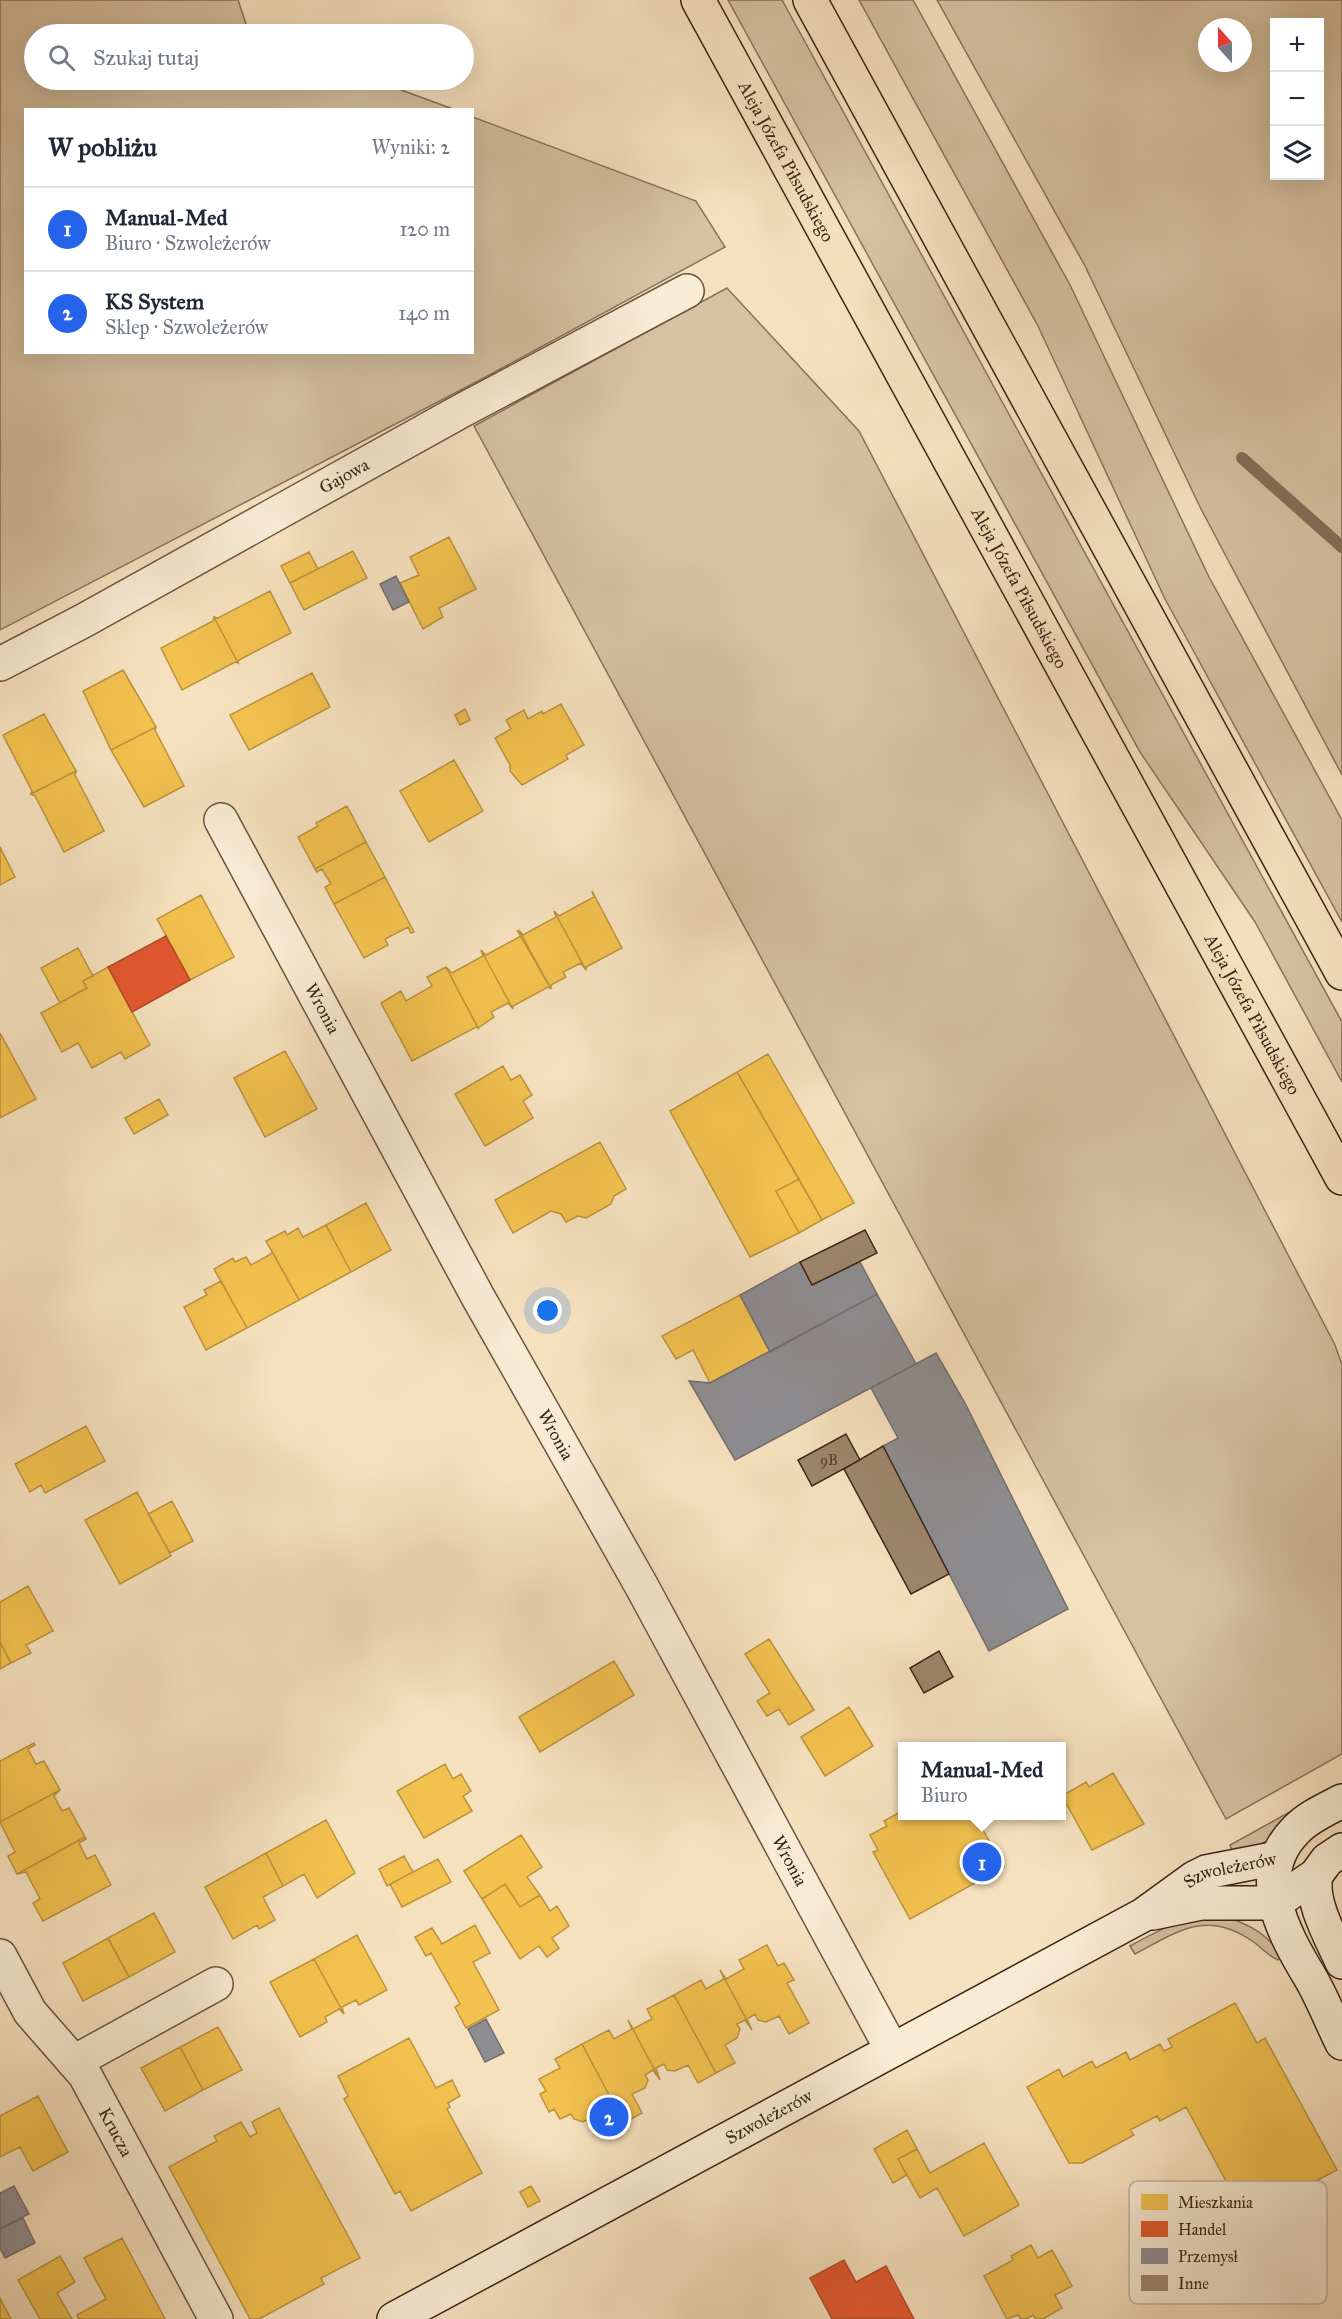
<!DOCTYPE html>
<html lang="pl">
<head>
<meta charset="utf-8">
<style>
	body { margin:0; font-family:"IM FELL Great Primer",serif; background:#f6f6f7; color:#1f2937 }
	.controls { position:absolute; right:18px; top:18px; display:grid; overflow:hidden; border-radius:0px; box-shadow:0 6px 24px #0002 }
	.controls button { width:54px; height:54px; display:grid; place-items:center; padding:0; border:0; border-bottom:2px solid #e0e1e3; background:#fff; color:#1f2937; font:30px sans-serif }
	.compass { position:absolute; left:1198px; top:18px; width:54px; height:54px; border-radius:50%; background:#fff; box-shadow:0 6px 24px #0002; rotate:339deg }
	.you { position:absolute; left:548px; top:1311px; width:21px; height:21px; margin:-15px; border:4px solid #fff; border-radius:50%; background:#1a73e8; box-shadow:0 0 0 9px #1a73e833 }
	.badge { display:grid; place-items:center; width:39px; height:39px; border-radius:50%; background:#2563eb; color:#fff; font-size:20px; font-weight:700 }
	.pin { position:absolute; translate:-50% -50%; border:3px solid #fff; box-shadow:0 2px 6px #0006 }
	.popup { position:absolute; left:898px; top:1742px; width:168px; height:78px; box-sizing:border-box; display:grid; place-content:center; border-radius:0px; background:#fff; filter:drop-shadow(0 2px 4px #0005); font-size:20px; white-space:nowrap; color:#747a83 }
	.popup b { font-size:22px; color:#1f2937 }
	.popup::after { content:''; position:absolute; left:50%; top:100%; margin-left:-12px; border:12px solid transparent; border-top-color:#fff }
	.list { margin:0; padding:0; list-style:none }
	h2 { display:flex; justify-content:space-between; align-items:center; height:78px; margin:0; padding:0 24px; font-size:26px }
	h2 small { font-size:20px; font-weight:400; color:#747a83 }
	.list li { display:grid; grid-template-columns:39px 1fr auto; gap:18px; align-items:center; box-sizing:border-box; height:84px; padding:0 24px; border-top:2px solid #e0e1e3 }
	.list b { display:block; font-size:22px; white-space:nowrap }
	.list p { margin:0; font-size:20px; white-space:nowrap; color:#747a83 }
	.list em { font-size:20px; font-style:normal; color:#747a83 }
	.icon { flex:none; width:33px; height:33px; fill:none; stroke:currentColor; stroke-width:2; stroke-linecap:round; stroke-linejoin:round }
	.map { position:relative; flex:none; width:1342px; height:2319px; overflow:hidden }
	.search { position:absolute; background:#fff; box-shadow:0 6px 24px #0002; left:24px; top:24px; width:450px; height:66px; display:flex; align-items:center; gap:15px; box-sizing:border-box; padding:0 21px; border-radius:33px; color:#747a83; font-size:22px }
	.panel { position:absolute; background:#fff; box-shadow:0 6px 24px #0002; left:24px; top:108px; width:450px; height:246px; border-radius:0px }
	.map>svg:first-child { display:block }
	.green { fill:#d6c1a1; stroke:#89725c; stroke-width:1.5; fill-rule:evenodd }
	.homes { fill:#f2c14e; stroke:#bb923d; stroke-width:1.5 }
	.shops { fill:#e4572e; stroke:#b24827; stroke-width:1.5 }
	.industry { fill:#8d8d92; stroke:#756e6d; stroke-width:1.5 }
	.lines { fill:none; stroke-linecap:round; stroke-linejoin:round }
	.stream { stroke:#866f59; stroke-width:12 }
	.building { fill:#9d866d; stroke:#3c2416; stroke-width:1.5 }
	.street-casing { stroke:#6a5340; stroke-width:36 }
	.secondary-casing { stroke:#3c2416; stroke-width:36 }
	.primary-casing { stroke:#3c2416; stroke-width:36 }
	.street { stroke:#f9ecd5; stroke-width:33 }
	.secondary { stroke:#f9ecd5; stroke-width:33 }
	.primary { stroke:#f6e1be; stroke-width:33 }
	.labels { text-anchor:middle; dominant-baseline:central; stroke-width:6; stroke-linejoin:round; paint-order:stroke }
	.number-label { font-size:15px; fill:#543c2c }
	.street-label { font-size:18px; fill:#3c2416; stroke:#f9ecd5 }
	.key { fill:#f9ecd5; stroke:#c0b09c; stroke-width:1.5 }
	.key-label { font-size:16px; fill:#3c2416 }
</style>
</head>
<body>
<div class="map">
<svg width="1342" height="2319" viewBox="0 0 1342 2319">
	<rect width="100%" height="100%" fill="#f6e1be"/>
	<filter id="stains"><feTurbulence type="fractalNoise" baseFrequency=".00333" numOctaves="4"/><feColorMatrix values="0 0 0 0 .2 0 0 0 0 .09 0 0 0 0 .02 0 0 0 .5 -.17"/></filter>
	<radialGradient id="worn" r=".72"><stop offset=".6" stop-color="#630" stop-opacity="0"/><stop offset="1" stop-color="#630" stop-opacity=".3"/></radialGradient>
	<path class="green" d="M 0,0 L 238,0 L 249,33 L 254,34 L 34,34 L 34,80 L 374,80 L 453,109 L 26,110 L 26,352 L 472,352 L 473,117 L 696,201 L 725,247 L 480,380 L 0,630 Z
		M 728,0 L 782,0 L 1342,1022 L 1342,1082 L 1255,922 L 1140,752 Z
		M 859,0 L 913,0 L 1070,285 L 1209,577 L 1342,820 L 1342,922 L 1165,599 L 1038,326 Z
		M 937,0 L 1342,0 L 1342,775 L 1201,509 L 1085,266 ZM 1274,22 L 1320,22 L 1320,176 L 1274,176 ZM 1207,27 L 1243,27 L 1243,63 L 1207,63 Z
		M 727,288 L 859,431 L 1335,1345 L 1342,1365 L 1342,1754 L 1226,1819 L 474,426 Z
		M 1299,1807 L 1272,1839 L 1240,1853 L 1232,1850 L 1230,1845 Z
		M 1226,1917 C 1251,1925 1269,1935 1283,1958 L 1278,1960 C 1268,1956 1261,1947 1252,1941 C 1206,1909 1177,1932 1135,1954 L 1130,1946 C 1170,1924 1181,1918 1226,1917 Z"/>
	<path class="homes" d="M 449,537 L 476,589 L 439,608 L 443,617 L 423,629 L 400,583 L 419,575 L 410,557 Z
		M 353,551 L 367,578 L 304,610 L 290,583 Z
		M 309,552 L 318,569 L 290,583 L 281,566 Z
		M 270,591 L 291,633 L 239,660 L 238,663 L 214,617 L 218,618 Z
		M 214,617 L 238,663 L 235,662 L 182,690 L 161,648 L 213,621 Z
		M 123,670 L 156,727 L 111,750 L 83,691 Z
		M 312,673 L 330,707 L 249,750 L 230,715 Z
		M 561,704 L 584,745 L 566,755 L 568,759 L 522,785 L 510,771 L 510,765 L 495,738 L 511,729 L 506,720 L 524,710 L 528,719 L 542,711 L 543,714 Z
		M 465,709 L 470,720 L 460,725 L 455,715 Z
		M 44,714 L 76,771 L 31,794 L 32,791 L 3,735 Z
		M 156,727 L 155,730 L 184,786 L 144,807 L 111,750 Z
		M 454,760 L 483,811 L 429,842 L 400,791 Z
		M 76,771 L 75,775 L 104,831 L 64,852 L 35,796 L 31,794 Z
		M 347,806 L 366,842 L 315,869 L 298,837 L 318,826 L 316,823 Z
		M 366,842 L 385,877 L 334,904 L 325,887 L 331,884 L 322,869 L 317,872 L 315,869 Z
		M 0,847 L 15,877 L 0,885 Z
		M 385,877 L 414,932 L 411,933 L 408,927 L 385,939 L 388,945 L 364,958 L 334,904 Z
		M 592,891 L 622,948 L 586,967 L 586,970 L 554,911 L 559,916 L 594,897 Z
		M 201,895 L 234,957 L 190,980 L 157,919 Z
		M 554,911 L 586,970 L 581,963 L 563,972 L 566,977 L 551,985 L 551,989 L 519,930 L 523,935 L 556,917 Z
		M 517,930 L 551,989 L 548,987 L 513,1006 L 513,1009 L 481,950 L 486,955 L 521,936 Z
		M 78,948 L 93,976 L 83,981 L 87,988 L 60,1003 L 41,968 Z
		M 481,950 L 513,1009 L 508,1003 L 491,1012 L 494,1017 L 478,1028 L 446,967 L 452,973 L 483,956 Z
		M 108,967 L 150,1045 L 125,1059 L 121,1052 L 92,1068 L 78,1043 L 62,1052 L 41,1013 L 87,988 L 83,981 Z
		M 446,967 L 478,1028 L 476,1027 L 412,1061 L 381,1003 L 401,991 L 406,1001 L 432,986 L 427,977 Z
		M 0,1033 L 36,1099 L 0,1118 Z
		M 285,1051 L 317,1109 L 265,1137 L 234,1078 Z
		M 768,1054 L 854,1203 L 822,1220 L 737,1072 Z
		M 503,1066 L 511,1080 L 520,1075 L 532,1095 L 523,1101 L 533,1118 L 485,1146 L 455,1094 Z
		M 737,1072 L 799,1179 L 776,1191 L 799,1233 L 750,1257 L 670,1111 Z
		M 159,1099 L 168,1115 L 134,1134 L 125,1118 Z
		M 600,1142 L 626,1189 L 614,1196 L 611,1204 L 586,1218 L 578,1216 L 566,1222 L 561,1214 L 551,1211 L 513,1233 L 495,1200 Z
		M 799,1179 L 822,1220 L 799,1233 L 776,1191 Z
		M 366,1203 L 391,1250 L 351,1272 L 326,1225 Z
		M 326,1225 L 351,1272 L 299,1300 L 266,1241 L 285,1231 L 287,1235 L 298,1228 L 303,1237 Z
		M 272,1251 L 299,1300 L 247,1328 L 214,1269 L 233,1258 L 235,1262 L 246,1257 L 251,1265 L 271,1254 Z
		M 221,1281 L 247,1328 L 206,1350 L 184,1307 L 207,1295 L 204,1290 Z
		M 740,1295 L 770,1352 L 710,1383 L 693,1350 L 676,1359 L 662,1336 Z
		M 86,1426 L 105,1461 L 45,1493 L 41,1485 L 30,1492 L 15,1464 Z
		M 137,1492 L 171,1556 L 120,1584 L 85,1520 Z
		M 172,1501 L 193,1541 L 170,1553 L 148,1514 Z
		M 28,1586 L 53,1631 L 26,1645 L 31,1653 L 11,1663 L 0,1642 L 0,1602 Z
		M 769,1639 L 814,1710 L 789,1725 L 779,1709 L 767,1716 L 757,1701 L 770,1693 L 745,1654 Z
		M 0,1642 L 11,1663 L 0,1669 Z
		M 614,1661 L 634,1695 L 540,1752 L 519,1717 Z
		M 849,1707 L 873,1746 L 825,1776 L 801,1737 Z
		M 34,1743 L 35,1745 L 28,1749 L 36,1764 L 44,1761 L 60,1790 L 0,1822 L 0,1761 Z
		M 445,1764 L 453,1779 L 461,1774 L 471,1791 L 463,1796 L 472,1811 L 424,1838 L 397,1791 Z
		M 1113,1773 L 1144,1824 L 1092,1850 L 1062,1796 L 1086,1782 L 1089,1787 Z
		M 60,1790 L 54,1796 L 62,1811 L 69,1808 L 85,1837 L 17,1874 L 8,1856 L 15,1852 L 0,1822 Z
		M 902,1811 L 902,1816 L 975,1816 L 1004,1867 L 910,1919 L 873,1852 L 878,1850 L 870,1835 L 887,1826 L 884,1821 Z
		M 326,1820 L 355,1873 L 317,1898 L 304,1874 L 283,1886 L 266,1853 Z
		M 521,1835 L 542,1867 L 527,1877 L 540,1895 L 520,1907 L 505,1884 L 482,1899 L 464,1871 Z
		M 85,1837 L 86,1839 L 79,1843 L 87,1859 L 95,1855 L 111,1885 L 43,1921 L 33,1903 L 40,1899 L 26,1872 L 17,1874 Z
		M 266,1853 L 283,1886 L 263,1897 L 275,1920 L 259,1929 L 257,1925 L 233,1939 L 205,1887 Z
		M 404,1856 L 413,1872 L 387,1886 L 379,1869 Z
		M 438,1859 L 451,1882 L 402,1907 L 390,1884 Z
		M 505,1884 L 520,1907 L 540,1895 L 550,1911 L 557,1906 L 569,1926 L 552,1938 L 559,1948 L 547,1957 L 539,1946 L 520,1959 L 482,1899 Z
		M 154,1913 L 175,1952 L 129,1977 L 108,1938 Z
		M 475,1925 L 490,1953 L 473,1962 L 499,2010 L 466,2028 L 455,2007 L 460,2004 L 431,1953 L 426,1956 L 415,1937 L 432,1928 L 442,1944 Z
		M 357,1935 L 387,1990 L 359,2005 L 356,2000 L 342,2007 L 344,2014 L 314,1959 Z
		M 108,1938 L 129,1977 L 83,2001 L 63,1963 Z
		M 767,1945 L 778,1966 L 784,1963 L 794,1980 L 787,1983 L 809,2023 L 789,2034 L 779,2016 L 766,2022 L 758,2020 L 755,2014 L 747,2019 L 752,2030 L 720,1970 L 726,1979 L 744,1969 L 739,1960 Z
		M 314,1959 L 344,2014 L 339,2009 L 325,2017 L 327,2022 L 300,2037 L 270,1982 Z
		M 720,1970 L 752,2030 L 745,2020 L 737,2024 L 740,2029 L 737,2038 L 725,2045 L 735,2063 L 716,2073 L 674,1995 L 701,1980 L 706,1989 L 724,1979 Z
		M 674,1995 L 716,2073 L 698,2083 L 688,2065 L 675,2071 L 667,2070 L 664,2064 L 656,2068 L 660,2080 L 628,2020 L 633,2029 L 652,2019 L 647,2009 Z
		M 1235,2003 L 1257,2043 L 1265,2038 L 1337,2170 L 1246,2218 L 1186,2107 L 1160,2121 L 1157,2116 L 1130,2130 L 1134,2135 L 1082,2163 L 1069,2163 L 1027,2087 L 1059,2069 L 1063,2077 L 1092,2061 L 1096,2068 L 1126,2052 L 1130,2060 L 1160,2044 L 1164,2051 L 1172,2047 L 1168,2039 Z
		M 628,2020 L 660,2080 L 653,2070 L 645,2075 L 648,2080 L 645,2088 L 632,2094 L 642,2113 L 624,2123 L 582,2044 L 609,2030 L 614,2039 L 632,2029 Z
		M 218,2027 L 242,2070 L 203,2090 L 180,2047 Z
		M 409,2038 L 436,2088 L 452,2080 L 460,2096 L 448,2103 L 450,2107 L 447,2109 L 482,2173 L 411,2211 L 400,2191 L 395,2194 L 344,2099 L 348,2096 L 338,2076 Z
		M 582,2044 L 624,2123 L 605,2133 L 595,2115 L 583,2122 L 574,2119 L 571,2114 L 560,2119 L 554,2109 L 549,2112 L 540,2094 L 546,2091 L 539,2079 L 560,2068 L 555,2059 Z
		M 180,2047 L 203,2090 L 165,2111 L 141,2068 Z
		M 38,2096 L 68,2152 L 33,2171 L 20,2147 L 0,2157 L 0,2116 Z
		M 279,2108 L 360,2258 L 321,2278 L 324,2284 L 259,2319 L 250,2319 L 169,2167 L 217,2141 L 214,2136 L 241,2122 L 250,2137 L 257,2133 L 252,2122 Z
		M 907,2130 L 917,2149 L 898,2159 L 907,2175 L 893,2183 L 874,2149 Z
		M 984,2143 L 1019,2205 L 964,2236 L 937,2188 L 920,2198 L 898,2159 L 917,2149 L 930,2173 Z
		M 531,2186 L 540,2201 L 528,2207 L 520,2192 Z
		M 122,2238 L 165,2319 L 79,2319 L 77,2315 L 106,2299 L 84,2258 Z
		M 1031,2245 L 1038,2258 L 1052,2250 L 1072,2286 L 1055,2295 L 1062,2308 L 1043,2319 L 1036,2319 L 1033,2315 L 1026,2319 L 1021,2319 L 1018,2315 L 1007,2319 L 984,2276 L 1013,2260 L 1011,2256 Z
		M 60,2256 L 75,2282 L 57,2293 L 72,2319 L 40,2319 L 18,2280 Z
		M 1271,2262 L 1282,2277 L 1244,2303 L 1234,2289 Z
		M 0,2298 L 11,2319 L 0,2319 Z"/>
	<path class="shops" d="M 166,936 L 190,980 L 132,1012 L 108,967 Z
		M 844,2260 L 856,2282 L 886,2266 L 914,2319 L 832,2319 L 810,2278 Z"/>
	<path class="industry" d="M 396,576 L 409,602 L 393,610 L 380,584 Z
		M 800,1262 L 812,1285 L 860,1262 L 877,1294 L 770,1352 L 740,1295 Z
		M 877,1294 L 916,1364 L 735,1460 L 689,1381 L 710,1383 Z
		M 936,1353 L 965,1403 L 1068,1609 L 989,1651 L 883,1446 L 898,1438 L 871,1388 Z
		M 486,2019 L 504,2053 L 485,2062 L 468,2029 Z
		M 14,2186 L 29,2214 L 0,2228 L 0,2193 Z
		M 23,2218 L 35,2243 L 5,2258 L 0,2248 L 0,2229 Z"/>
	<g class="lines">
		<path class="stream" d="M 1242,458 L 1342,547"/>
	</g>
	<path class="building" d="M 865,1230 L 877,1253 L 812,1285 L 800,1262 Z
		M 846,1434 L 860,1460 L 812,1486 L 798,1460 Z
		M 883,1446 L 949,1574 L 911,1594 L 844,1469 Z
		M 939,1651 L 953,1677 L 924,1693 L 910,1668 Z"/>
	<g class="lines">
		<defs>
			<g id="street">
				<path id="s1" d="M 0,664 L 83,621 L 461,411 L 687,291"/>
				<path id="s2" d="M 221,820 L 478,1297 L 641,1585 L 892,2050"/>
				<path id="s3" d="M 0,1956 L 30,2012 L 85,2075 L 216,2319"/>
				<path d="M 74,2062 L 216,1984"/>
			</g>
			<g id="secondary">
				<path d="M 1342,1801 C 1327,1809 1308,1817 1296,1830 C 1251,1875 1283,1932 1310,1977 C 1322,1997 1331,2021 1342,2043"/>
				<path d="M 1316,1875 C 1310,1902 1331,1937 1342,1962"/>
				<path d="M 1153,1913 L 1201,1903 L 1275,1903 L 1316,1875 L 1327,1860 L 1342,1850"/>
				<path id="s4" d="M 394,2319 L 1143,1915 L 1194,1878 L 1206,1872 L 1277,1858"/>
			</g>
			<g id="primary">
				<path id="s5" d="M 698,0 L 1342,1178"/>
				<path d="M 810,0 L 1342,973"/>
			</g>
		</defs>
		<use href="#street" class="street-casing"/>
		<use href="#secondary" class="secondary-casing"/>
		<use href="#primary" class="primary-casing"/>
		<use href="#street" class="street"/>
		<use href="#secondary" class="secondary"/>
		<use href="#primary" class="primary"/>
	</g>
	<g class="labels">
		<g class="number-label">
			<text x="829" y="1460">9B</text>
		</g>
		<g class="street-label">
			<text stroke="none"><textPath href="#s5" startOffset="184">Aleja Józefa Piłsudskiego</textPath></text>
			<text stroke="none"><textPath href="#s1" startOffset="392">Gajowa</textPath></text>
			<text stroke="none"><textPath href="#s5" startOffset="670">Aleja Józefa Piłsudskiego</textPath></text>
			<text stroke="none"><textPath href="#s2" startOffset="214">Wronia</textPath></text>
			<text stroke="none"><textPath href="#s5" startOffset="1156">Aleja Józefa Piłsudskiego</textPath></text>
			<text stroke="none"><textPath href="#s2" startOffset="700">Wronia</textPath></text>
			<text stroke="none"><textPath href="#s2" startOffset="1186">Wronia</textPath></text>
			<text stroke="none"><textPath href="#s4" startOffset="951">Szwoleżerów</textPath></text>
			<text stroke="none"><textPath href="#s4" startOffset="426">Szwoleżerów</textPath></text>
			<text stroke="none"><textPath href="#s3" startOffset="212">Krucza</textPath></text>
		</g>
	</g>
	<rect x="1129" y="2181" width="198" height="123" rx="9" class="key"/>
	<rect x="1141" y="2194" width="27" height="16" fill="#f2c14e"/>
	<rect x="1141" y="2221" width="27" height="16" fill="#e4572e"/>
	<rect x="1141" y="2248" width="27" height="16" fill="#8d8d92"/>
	<rect x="1141" y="2275" width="27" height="16" fill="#9d866d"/>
	<g class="key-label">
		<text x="1178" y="2208">Mieszkania</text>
		<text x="1178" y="2235">Handel</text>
		<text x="1178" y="2262">Przemysł</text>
		<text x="1178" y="2289">Inne</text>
	</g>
	<rect width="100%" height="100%" filter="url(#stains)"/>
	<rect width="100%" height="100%" fill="url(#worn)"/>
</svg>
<div class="controls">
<button>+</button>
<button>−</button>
<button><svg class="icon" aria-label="layers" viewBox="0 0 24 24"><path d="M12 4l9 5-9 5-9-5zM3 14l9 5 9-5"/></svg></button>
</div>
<svg class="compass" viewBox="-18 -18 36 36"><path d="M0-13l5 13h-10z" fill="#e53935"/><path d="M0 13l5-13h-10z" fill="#747a83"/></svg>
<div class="you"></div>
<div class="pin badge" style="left:982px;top:1862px">1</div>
<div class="popup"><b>Manual-Med</b>Biuro</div>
<div class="pin badge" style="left:609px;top:2117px">2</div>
<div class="search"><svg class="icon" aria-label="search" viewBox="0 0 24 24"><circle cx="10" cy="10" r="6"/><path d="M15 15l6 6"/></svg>Szukaj tutaj</div>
<section class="panel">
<h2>W pobliżu<small>Wyniki: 2</small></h2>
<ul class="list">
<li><span class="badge">1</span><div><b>Manual-Med</b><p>Biuro · Szwoleżerów</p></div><em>120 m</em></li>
<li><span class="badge">2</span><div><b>KS System</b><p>Sklep · Szwoleżerów</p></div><em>140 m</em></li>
</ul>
</section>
</div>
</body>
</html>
